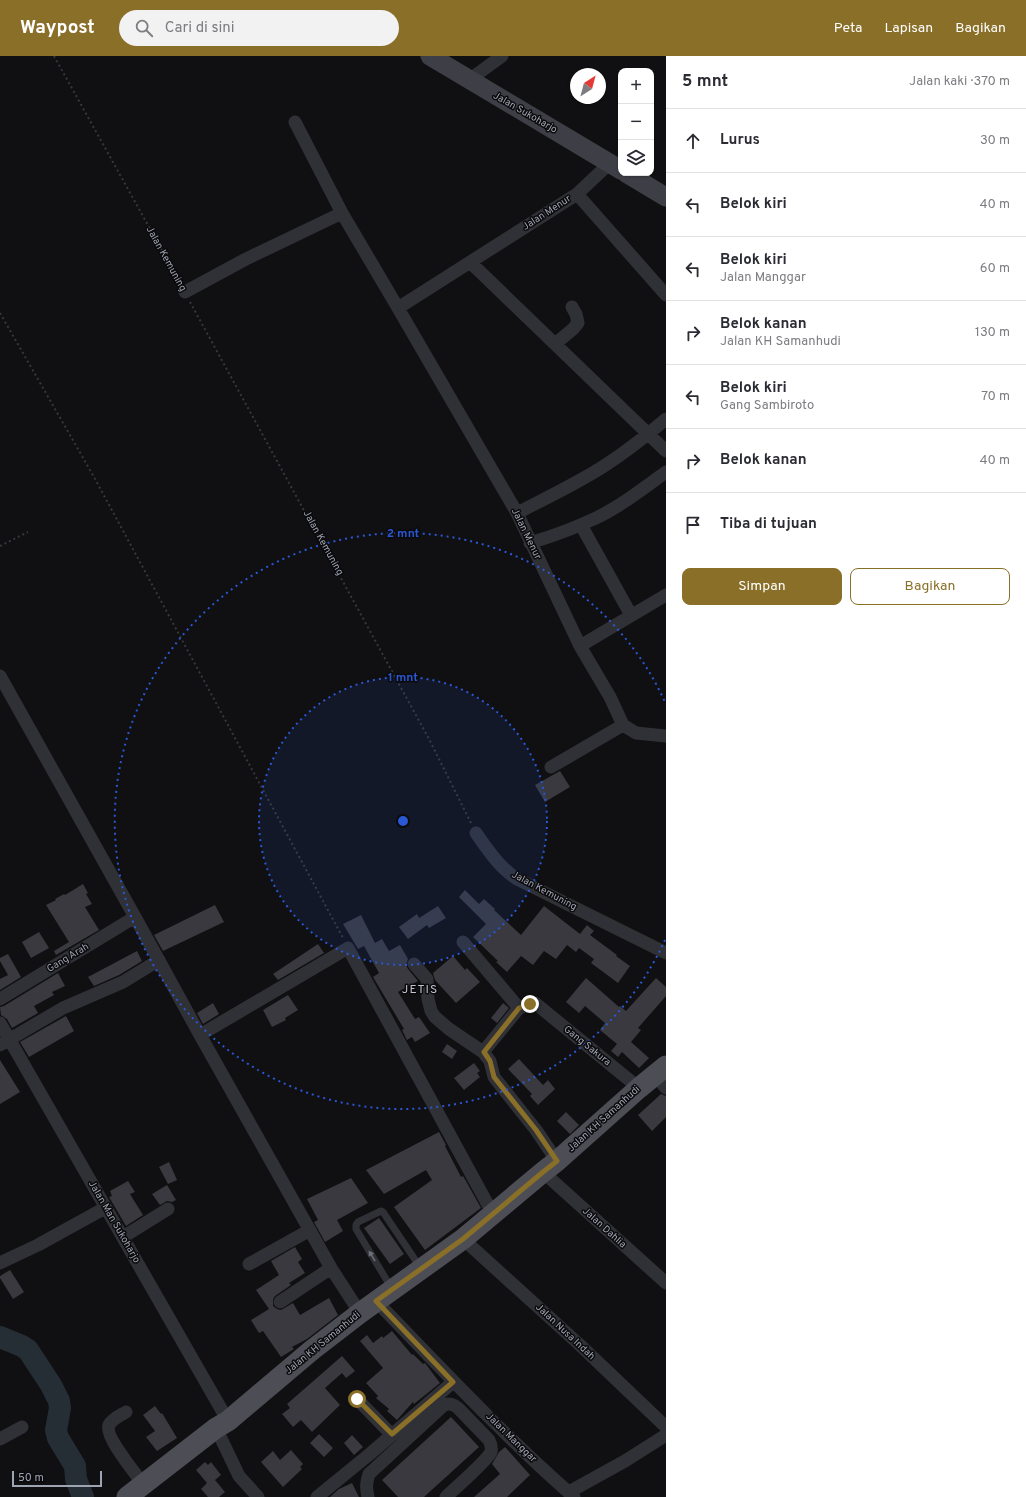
<!DOCTYPE html>
<html lang="id">
<head>
<meta charset="utf-8">
<style>
	body { margin:0; font-family:Overpass,sans-serif; background:#f2f2f3; color:#2b2b33 }
	.controls { position:absolute; right:12px; top:12px; display:grid; overflow:hidden; border-radius:8px; box-shadow:0 1px 3px #0004 }
	.controls button { width:36px; height:36px; display:grid; place-items:center; padding:0; border:0; border-bottom:1px solid #e1e1e2; background:#fff; color:#2b2b33; font:20px sans-serif }
	.compass { position:absolute; left:570px; top:12px; width:36px; height:36px; border-radius:50%; background:#fff; box-shadow:0 1px 3px #0004; rotate:36deg }
	.scale { position:absolute; left:12px; bottom:10px; width:90px; box-sizing:border-box; padding-left:4px; border:2px solid #9fa4b3; border-top:0; font-size:11px; line-height:14px; white-space:nowrap; color:#9fa4b3; -webkit-text-stroke:3px #0b0a0c; paint-order:stroke }
	.stop { position:absolute; width:12px; height:12px; margin:-9px; border:3px solid #8a6f28; border-radius:50%; background:#fff }
	.stop.end { background:#8a6f28; border-color:#fff; box-shadow:0 1px 4px #0008 }
	.list { margin:0; padding:0; list-style:none }
	h2 { display:flex; justify-content:space-between; align-items:center; height:52px; margin:0; padding:0 16px; font-size:17px }
	h2 small { font-size:13px; font-weight:400; color:#7c7c81 }
	.list li { display:grid; grid-template-columns:26px 1fr auto; gap:12px; align-items:center; box-sizing:border-box; height:64px; padding:0 16px; border-top:1px solid #e1e1e2 }
	.list b { display:block; font-size:15px; white-space:nowrap }
	.list p { margin:0; font-size:13px; white-space:nowrap; color:#7c7c81 }
	.list em { font-size:13px; font-style:normal; color:#7c7c81 }
	.actions { display:flex; gap:8px; padding:12px 16px }
	.actions a { flex:1; padding:9px 0; border:1px solid #8a6f28; border-radius:8px; text-align:center; font-size:14px; color:#8a6f28 }
	.actions .main { background:#8a6f28; color:#fff }
	.icon { flex:none; width:22px; height:22px; fill:none; stroke:currentColor; stroke-width:2; stroke-linecap:round; stroke-linejoin:round }
	.map { position:relative; flex:none; width:666px; height:1441px; overflow:hidden }
	header { display:flex; align-items:center; gap:24px; box-sizing:border-box; height:56px; padding:0 20px; background:#8a6f28; color:#fff }
	header strong { font-size:19px }
	nav { display:flex; gap:22px; margin-inline-start:auto; font-size:14px }
	.search { width:280px; height:36px; background:#f2f2f3; display:flex; align-items:center; gap:10px; box-sizing:border-box; padding:0 14px; border-radius:22px; color:#7c7c81; font-size:15px }
	main { display:flex }
	aside { flex:1; background:#fff }
	.map>svg:first-child { display:block }
	.lines { fill:none; stroke-linecap:round; stroke-linejoin:round }
	.river { stroke:#252d35; stroke-width:22 }
	.building { fill:#39393f }
	.path { stroke:#36383d; stroke-width:2; stroke-dasharray:2 3; stroke-linecap:butt }
	.service { stroke:#303136; stroke-width:7 }
	.minor { stroke:#303136; stroke-width:13 }
	.secondary { stroke:#3e3f46; stroke-width:19 }
	.primary { stroke:#4c4d55; stroke-width:21 }
	.oneway { fill:#6d707b }
	.route { stroke:#8a6f28; stroke-width:5 }
	.ring { fill:none; stroke:#2a57d4; stroke-width:2; stroke-dasharray:2 4 }
	.labels { text-anchor:middle; dominant-baseline:central; stroke-width:3; stroke-linejoin:round; paint-order:stroke }
	.street-label { font-size:10px; fill:#9fa4b3; stroke:#0b0a0c }
	.quarter-label { font-size:12px; letter-spacing:1px; fill:#c1c3cf; stroke:#0b0a0c }
	.centre { fill:#2a57d4; stroke:#0b0a0c; stroke-width:2 }
	.ring-label { font-size:12px; text-anchor:middle; font-weight:bold; fill:#2a57d4; stroke:#0b0a0c; stroke-width:3; stroke-linejoin:round; paint-order:stroke }
</style>
</head>
<body>
<header>
<strong>Waypost</strong>
<div class="search"><svg class="icon" aria-label="search" viewBox="0 0 24 24"><circle cx="10" cy="10" r="6"/><path d="M15 15l6 6"/></svg>Cari di sini</div>
<nav><a>Peta</a><a>Lapisan</a><a>Bagikan</a></nav>
</header>
<main>
<div class="map">
<svg width="666" height="1441" viewBox="0 0 666 1441">
	<rect width="100%" height="100%" fill="#100f11"/>
	<g class="lines">
		<path class="river" d="M 0,1281 L 22,1290 L 28,1294 L 51,1329 L 59,1345 L 60,1352 L 56,1374 L 58,1382 L 75,1410 L 76,1423 L 83,1441"/>
	</g>
	<path class="building" d="M 560,715 L 570,731 L 545,746 L 535,729 Z
		M 83,828 L 88,837 L 86,838 L 92,848 L 85,851 L 99,874 L 56,899 L 54,895 L 69,886 L 46,849 L 56,844 L 55,843 L 64,838 L 65,839 Z
		M 465,834 L 479,848 L 484,843 L 495,853 L 494,854 L 521,879 L 544,850 L 580,878 L 587,869 L 594,875 L 590,879 L 617,899 L 616,900 L 630,910 L 618,927 L 591,907 L 594,903 L 579,892 L 576,896 L 567,889 L 556,903 L 544,895 L 533,909 L 521,900 L 507,916 L 496,906 L 498,905 L 473,881 L 486,868 L 459,841 Z
		M 215,849 L 224,866 L 163,895 L 154,879 Z
		M 438,850 L 446,862 L 429,872 L 427,869 L 408,883 L 399,871 L 417,858 L 419,862 Z
		M 361,859 L 375,887 L 382,883 L 389,895 L 400,889 L 408,903 L 406,909 L 408,913 L 418,925 L 398,936 L 415,963 L 419,961 L 430,977 L 415,986 L 412,981 L 407,984 L 402,974 L 404,973 L 373,921 L 379,917 L 364,890 L 358,893 L 343,868 Z
		M 39,876 L 49,892 L 31,902 L 22,886 Z
		M 318,888 L 324,897 L 278,924 L 273,918 Z
		M 137,895 L 142,905 L 119,919 L 94,930 L 88,921 Z
		M 8,898 L 21,921 L 0,934 L 0,923 L 8,919 L 0,905 L 0,902 Z
		M 453,900 L 465,914 L 467,912 L 480,926 L 456,947 L 435,924 L 433,917 Z
		M 58,917 L 65,930 L 52,936 L 54,939 L 34,950 L 38,957 L 12,972 L 7,963 L 1,959 L 0,951 L 4,950 Z
		M 586,922 L 619,951 L 620,950 L 626,955 L 656,922 L 666,931 L 666,940 L 638,972 L 641,974 L 631,986 L 649,1002 L 639,1012 L 622,996 L 618,1001 L 611,995 L 617,988 L 600,974 L 605,967 L 585,950 L 579,957 L 566,946 Z
		M 288,939 L 298,954 L 285,962 L 286,964 L 272,971 L 263,954 Z
		M 213,947 L 219,958 L 203,968 L 197,957 Z
		M 503,947 L 509,952 L 497,967 L 491,962 Z
		M 66,960 L 74,975 L 29,1001 L 20,986 Z
		M 447,988 L 457,995 L 452,1003 L 442,996 Z
		M 519,1003 L 543,1029 L 548,1024 L 555,1033 L 538,1049 L 530,1040 L 532,1038 L 508,1013 Z
		M 0,1004 L 20,1036 L 0,1048 Z
		M 474,1007 L 480,1015 L 477,1017 L 480,1021 L 464,1034 L 454,1022 Z
		M 661,1038 L 666,1040 L 666,1061 L 652,1075 L 638,1059 Z
		M 566,1056 L 579,1069 L 570,1078 L 557,1065 Z
		M 439,1076 L 446,1089 L 445,1090 L 461,1121 L 463,1120 L 466,1125 L 481,1152 L 425,1194 L 394,1151 L 432,1124 L 426,1114 L 384,1138 L 366,1114 Z
		M 169,1106 L 177,1124 L 168,1128 L 159,1111 Z
		M 351,1122 L 368,1147 L 337,1164 L 343,1175 L 325,1186 L 314,1166 L 318,1164 L 307,1143 Z
		M 128,1125 L 135,1136 L 130,1138 L 143,1159 L 126,1170 L 109,1141 L 112,1140 L 110,1135 Z
		M 167,1129 L 176,1144 L 172,1146 L 167,1145 L 160,1149 L 152,1138 Z
		M 379,1162 L 404,1198 L 390,1208 L 364,1172 Z
		M 295,1191 L 302,1203 L 298,1206 L 305,1217 L 289,1227 L 291,1229 L 275,1240 L 273,1243 L 273,1250 L 277,1253 L 281,1254 L 293,1247 L 300,1259 L 329,1242 L 338,1259 L 307,1283 L 292,1291 L 294,1293 L 281,1301 L 263,1275 L 259,1277 L 251,1264 L 269,1253 L 256,1234 L 279,1219 L 271,1205 Z
		M 10,1214 L 24,1236 L 13,1243 L 0,1222 L 0,1220 Z
		M 392,1275 L 412,1299 L 413,1298 L 423,1308 L 425,1307 L 440,1327 L 414,1348 L 413,1346 L 397,1364 L 387,1355 L 389,1353 L 376,1342 L 378,1340 L 366,1327 L 383,1312 L 360,1285 L 367,1279 L 373,1287 L 382,1280 L 383,1282 Z
		M 342,1300 L 355,1315 L 346,1322 L 342,1317 L 325,1332 L 340,1349 L 312,1376 L 301,1364 L 293,1371 L 282,1358 L 290,1352 L 287,1348 Z
		M 155,1350 L 161,1358 L 162,1357 L 177,1382 L 157,1395 L 146,1381 L 155,1375 L 143,1359 Z
		M 451,1361 L 479,1391 L 424,1441 L 398,1441 L 382,1424 Z
		M 319,1378 L 333,1392 L 324,1401 L 310,1387 Z
		M 352,1379 L 363,1391 L 354,1399 L 344,1387 Z
		M 505,1391 L 530,1419 L 507,1441 L 474,1441 L 500,1418 L 492,1408 L 499,1396 Z
		M 291,1394 L 303,1408 L 300,1411 L 302,1413 L 283,1431 L 261,1406 L 273,1395 L 280,1404 Z
		M 205,1406 L 208,1409 L 211,1406 L 221,1419 L 215,1424 L 225,1436 L 219,1441 L 208,1441 L 201,1433 L 207,1427 L 196,1414 Z
		M 352,1427 L 359,1441 L 330,1441 L 339,1433 Z"/>
	<g class="lines">
		<path class="path" d="M 54,0 L 179,225
			M 190,246 L 429,683 L 471,767
			M 0,257 L 94,421 L 343,882
			M 0,490 L 28,476"/>
		<path class="service" d="M 392,1233 L 356,1173 L 356,1169 L 358,1166 L 381,1155 L 383,1156 L 420,1211"/>
		<path class="minor" d="M 469,24 L 502,0
			M 295,66 L 342,157 L 398,252 L 517,457 L 580,590 L 610,641 L 623,669 L 636,677 L 666,680
			M 577,138 L 666,239
			M 471,207 L 666,395
			M 185,236 L 246,203 L 342,157
			M 398,252 L 577,138 L 610,107
			M 555,288 L 573,273 L 578,267 L 576,258 L 572,251
			M 517,457 C 546,442 576,428 604,410 C 626,396 646,380 666,363
			M 581,469 L 631,559
			M 530,487 C 553,480 575,472 596,462 C 621,450 644,432 666,416
			M 580,590 L 666,539
			M 0,620 L 135,861 L 200,979 L 331,1212 L 360,1257
			M 551,711 L 623,669
			M 476,777 C 488,794 499,811 517,823 L 666,897
			M 463,886 L 519,952
			M 414,908 L 427,923 L 428,943 L 431,955 L 435,961 L 449,973 L 483,996 L 490,1005 L 494,1021 L 536,1074 L 557,1105
			M 0,943 L 135,861
			M 0,967 L 228,1365
			M 200,979 L 348,892 L 493,1158
			M 0,989 L 63,952 L 123,926 L 159,904
			M 483,996 L 519,952 L 535,947 L 639,1032
			M 655,1019 L 666,1032
			M 543,1116 L 666,1227
			M 123,1181 L 168,1153
			M 463,1183 L 581,1290 L 666,1371
			M 0,1207 L 38,1189 L 105,1152
			M 249,1208 L 310,1174
			M 376,1245 C 441,1312 504,1380 574,1441
			M 280,1246 L 331,1212
			M 357,1343 L 392,1379
			M 126,1356 C 121,1359 112,1363 109,1369 C 104,1380 136,1418 143,1428
			M 216,1372 L 239,1420 L 258,1441
			M 0,1383 L 22,1371
			M 569,1436 L 625,1405 L 666,1379
			M 317,1441 L 371,1397 L 453,1326
			M 368,1441 C 366,1432 366,1427 369,1418 L 444,1349 C 450,1347 453,1348 458,1352 L 489,1384 C 491,1388 492,1392 491,1396 C 486,1406 455,1432 446,1441"/>
		<path class="secondary" d="M 430,0 L 621,114
			M 626,117 L 666,141"/>
		<path class="primary" d="M 127,1441 L 216,1372 L 228,1365 L 312,1294 L 360,1257 L 463,1183 L 543,1116 L 557,1105 L 639,1032 L 666,1010"/>
	</g>
	<defs><path id="oneway-solid" d="M-6-.8H1V-3.2L6.5 0L1 3.2V.8H-6Z"/></defs>
	<use class="oneway" href="#oneway-solid" transform="translate(372 1200) rotate(-121)"/>
	<g class="lines">
		<path class="route" d="M 357,1343 L 392,1378 L 453,1326 L 376,1245 L 463,1183 L 543,1116 L 557,1105 L 536,1074 L 494,1021 L 490,1005 L 484,996 L 519,952 L 530,948"/>
	</g>
	<circle cx="403" cy="765" r="144" fill="#2a57d4" fill-opacity=".12"/>
	<g class="ring">
		<circle cx="403" cy="765" r="144"/>
		<path d="M665 884A288 288 0 1 1 665 646"/>
	</g>
	<g class="labels">
		<g class="street-label">
			<text transform="translate(525 57) rotate(30)">Jalan Sukoharjo</text>
			<text transform="translate(547 157) rotate(-33)">Jalan Menur</text>
			<text transform="translate(166 203) rotate(61)">Jalan Kemuning</text>
			<text transform="translate(526 478) rotate(64)">Jalan Menur</text>
			<text transform="translate(323 487) rotate(61)">Jalan Kemuning</text>
			<text transform="translate(544 835) rotate(28)">Jalan Kemuning</text>
			<text transform="translate(68 902) rotate(-31)">Gang Arah</text>
			<text transform="translate(587 990) rotate(39)">Gang Sakura</text>
			<text transform="translate(604 1063) rotate(-42)">Jalan KH Samanhudi</text>
			<text transform="translate(114 1166) rotate(60)">Jalan Man Sukoharjo</text>
			<text transform="translate(604 1172) rotate(42)">Jalan Dahlia</text>
			<text transform="translate(565 1276) rotate(43)">Jalan Nusa Indah</text>
			<text transform="translate(323 1287) rotate(-39)">Jalan KH Samanhudi</text>
			<text transform="translate(511 1382) rotate(44)">Jalan Manggar</text>
		</g>
		<g class="quarter-label">
			<text x="420" y="934">JETIS</text>
		</g>
	</g>
	<circle cx="403" cy="765" r="6" class="centre"/>
	<g class="ring-label">
		<text x="403" y="481">2 mnt</text>
		<text x="403" y="625">1 mnt</text>
	</g>
</svg>
<div class="controls">
<button>+</button>
<button>−</button>
<button><svg class="icon" aria-label="layers" viewBox="0 0 24 24"><path d="M12 4l9 5-9 5-9-5zM3 14l9 5 9-5"/></svg></button>
</div>
<svg class="compass" viewBox="-18 -18 36 36"><path d="M0-13l5 13h-10z" fill="#e53935"/><path d="M0 13l5-13h-10z" fill="#7c7c81"/></svg>
<div class="scale">50 m</div>
<div class="stop" style="left:357px;top:1343px"></div>
<div class="stop end" style="left:530px;top:948px"></div>
</div>
<aside>
<h2>5 mnt<small>Jalan kaki · 370 m</small></h2>
<ul class="list">
<li><svg class="icon" aria-label="ahead" viewBox="0 0 24 24"><path d="M12 20V5M6 11l6-6 6 6"/></svg><div><b>Lurus</b></div><em>30 m</em></li>
<li><svg class="icon" aria-label="left" viewBox="0 0 24 24"><path d="M17 20v-9H6M10 6l-5 5 5 5"/></svg><div><b>Belok kiri</b></div><em>40 m</em></li>
<li><svg class="icon" aria-label="left" viewBox="0 0 24 24"><path d="M17 20v-9H6M10 6l-5 5 5 5"/></svg><div><b>Belok kiri</b><p>Jalan Manggar</p></div><em>60 m</em></li>
<li><svg class="icon" aria-label="right" viewBox="0 0 24 24"><path d="M7 20v-9h11M14 6l5 5-5 5"/></svg><div><b>Belok kanan</b><p>Jalan KH Samanhudi</p></div><em>130 m</em></li>
<li><svg class="icon" aria-label="left" viewBox="0 0 24 24"><path d="M17 20v-9H6M10 6l-5 5 5 5"/></svg><div><b>Belok kiri</b><p>Gang Sambiroto</p></div><em>70 m</em></li>
<li><svg class="icon" aria-label="right" viewBox="0 0 24 24"><path d="M7 20v-9h11M14 6l5 5-5 5"/></svg><div><b>Belok kanan</b></div><em>40 m</em></li>
<li><svg class="icon" aria-label="arrive" viewBox="0 0 24 24"><path d="M6 21V4h12l-3 4 3 4H6"/></svg><div><b>Tiba di tujuan</b></div></li>
</ul>
<div class="actions"><a class="main">Simpan</a><a>Bagikan</a></div>
</aside>
</main>
</body>
</html>
